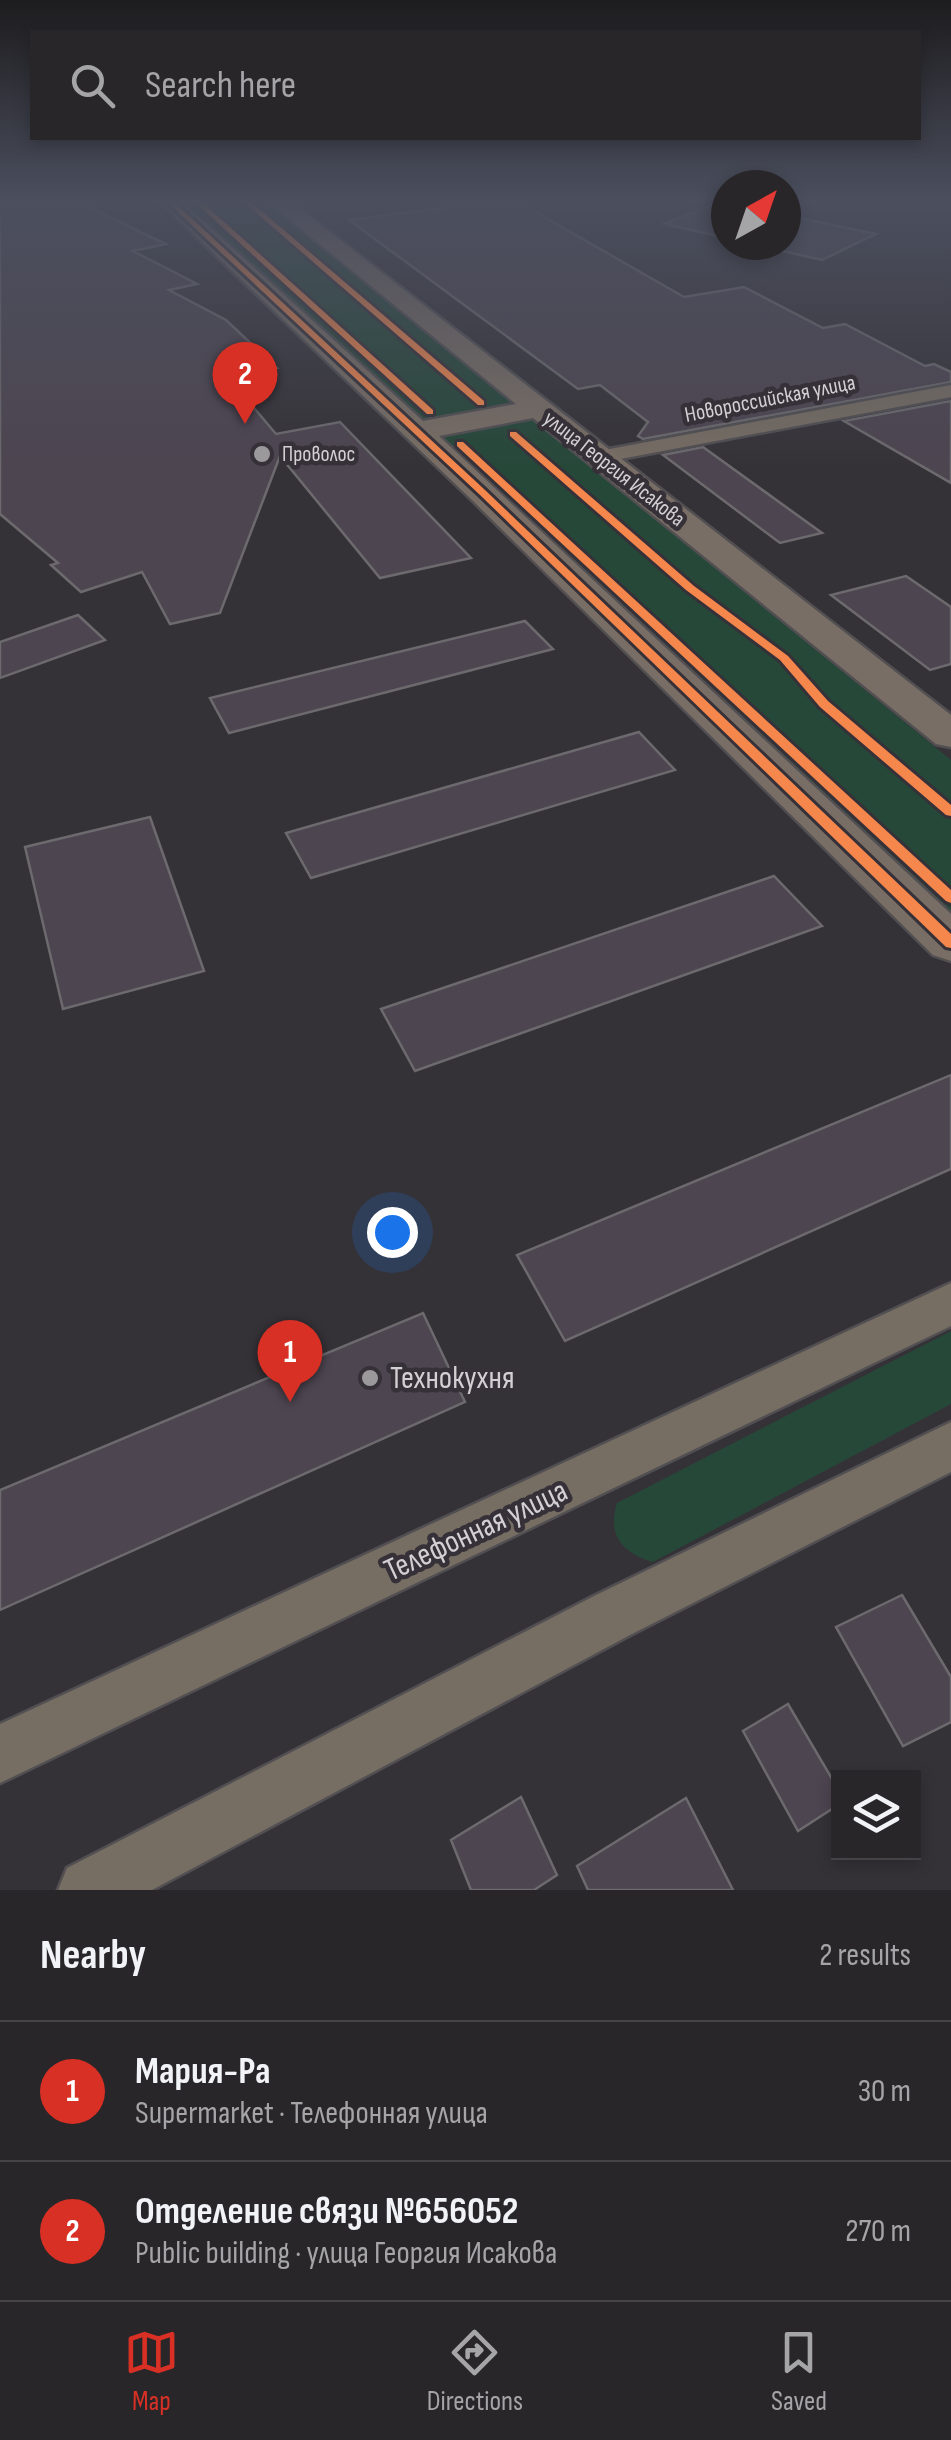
<!DOCTYPE html>
<html lang="en">
<head>
<meta charset="utf-8">
<style>
	body { margin:0; font-family:"Sofia Sans Condensed",sans-serif; background:#302e31; color:#f1f3f6 }
	.controls { position:absolute; right:30px; bottom:30px; display:grid; overflow:hidden; border-radius:0px; box-shadow:0 5px 15px #0003 }
	.controls button { width:90px; height:90px; display:grid; place-items:center; padding:0; border:0; border-bottom:2px solid #444346; background:#282629; color:#f1f3f6; font:50px sans-serif }
	.compass { position:absolute; left:711px; top:170px; width:90px; height:90px; border-radius:50%; background:#282629; box-shadow:0 5px 15px #0003; rotate:40deg }
	.you { position:absolute; left:392px; top:1232px; width:35px; height:35px; margin:-25px; border:8px solid #fff; border-radius:50%; background:#1a73e8; box-shadow:0 0 0 15px #1a73e833 }
	.badge { display:grid; place-items:center; width:65px; height:65px; border-radius:50%; background:#d93025; color:#fff; font-size:32px; font-weight:700 }
	.pin { position:absolute; translate:-50% -82px; filter:drop-shadow(0 2px 5px #0008) }
	.pin::after { content:''; position:absolute; top:52px; width:35px; height:30px; background:inherit; clip-path:polygon(0 0,100% 0,50% 100%) }
	.list { margin:0; padding:0; list-style:none }
	h2 { display:flex; justify-content:space-between; align-items:center; height:130px; margin:0; padding:0 40px; font-size:42px }
	h2 small { font-size:32px; font-weight:400; color:#a5a5a8 }
	.list li { display:grid; grid-template-columns:65px 1fr auto; gap:30px; align-items:center; box-sizing:border-box; height:140px; padding:0 40px; border-top:2px solid #444346 }
	.list b { display:block; font-size:38px; white-space:nowrap }
	.list p { margin:0; font-size:32px; white-space:nowrap; color:#a5a5a8 }
	.list em { font-size:32px; font-style:normal; color:#a5a5a8 }
	.icon { flex:none; width:55px; height:55px; fill:none; stroke:currentColor; stroke-width:2; stroke-linecap:round; stroke-linejoin:round }
	.map { position:relative; flex:none; width:951px; height:1890px; overflow:hidden }
	.search { position:absolute; background:#282629; box-shadow:0 5px 15px #0003; left:30px; right:30px; top:30px; height:110px; display:flex; align-items:center; gap:25px; box-sizing:border-box; padding:0 35px; border-radius:0px; color:#a5a5a8; font-size:38px }
	.sheet { height:410px; background:#282629 }
	nav { display:flex; justify-content:space-around; align-items:center; box-sizing:border-box; height:140px; border-top:2px solid #444346; background:#282629; font-size:28px; color:#a5a5a8 }
	nav a { display:grid; justify-items:center; gap:5px }
	nav .on { color:#d93025 }
	.map>svg:first-child { display:block }
	.green { fill:#264839 }
	.building { fill:#4d4550; stroke:#6c6a6d; stroke-width:2.5 }
	.lines { fill:none; stroke-linecap:round; stroke-linejoin:round }
	.street-casing { stroke:#514f52; stroke-width:5 }
	.secondary-casing { stroke:#514f52; stroke-width:5 }
	.street { fill:#766d63; fill-rule:evenodd }
	.secondary { fill:#796e65; fill-rule:evenodd }
	.cycleway-casing { stroke:#363138; stroke-width:6 }
	.cycleway { fill:#f5874c; fill-rule:evenodd }
	.poi-dot { fill:#9c999d; stroke:#363138; stroke-width:4 }
	.labels { text-anchor:middle; dominant-baseline:central; stroke-width:9; stroke-linejoin:round; paint-order:stroke }
	.far-street-label { font-size:22px; fill:#d3d0d4; stroke:#363138 }
	.far-poi-label { font-size:22px; fill:#d3d0d4; stroke:#363138; text-anchor:start }
	.near-poi-label { font-size:32px; fill:#d3d0d4; stroke:#363138; text-anchor:start }
	.near-street-label { font-size:32px; fill:#d3d0d4; stroke:#363138 }
</style>
</head>
<body>
<div class="map">
<svg width="951" height="1890" viewBox="0 0 951 1890">
	<rect width="100%" height="100%" fill="#353237"/>
	<path class="green" d="M 181,202 L 266,202 L 951,760 L 951,930 Z
		M 951,1331 L 951,1404 L 653,1562 C 622,1553 607,1535 617,1503 Z"/>
	<path class="building" d="M 0,202 L 78,202 L 166,244 L 133,251 L 197,284 L 169,290 L 226,320 L 277,368 L 228,377 L 276,434 L 340,422 L 471,558 L 380,578 L 280,456 L 220,613 L 170,624 L 142,572 L 81,592 L 51,565 L 58,563 L 0,514 Z
		M 490,202 L 518,202 L 684,297 L 744,287 L 823,328 L 845,324 L 925,366 L 934,364 L 951,372 L 951,382 L 643,439 L 638,436 L 648,422 L 600,385 L 578,389 L 349,220 Z
		M 719,202 L 726,202 L 726,238 L 664,224 Z
		M 786,215 L 876,234 L 822,260 L 756,245 L 786,245 Z
		M 951,401 L 951,483 L 844,421 Z
		M 703,447 L 822,533 L 780,543 L 663,455 Z
		M 906,576 L 951,607 L 951,664 L 930,670 L 831,595 Z
		M 78,615 L 105,640 L 0,678 L 0,642 Z
		M 525,621 L 553,649 L 229,733 L 210,698 Z
		M 639,732 L 675,770 L 311,878 L 286,833 Z
		M 150,817 L 204,971 L 63,1009 L 25,847 Z
		M 774,876 L 822,926 L 415,1071 L 381,1009 Z
		M 951,1075 L 951,1169 L 565,1341 L 517,1255 Z
		M 423,1313 L 465,1402 L 0,1610 L 0,1490 Z
		M 902,1595 L 951,1677 L 951,1722 L 903,1746 L 836,1627 Z
		M 788,1704 L 838,1789 L 838,1805 L 798,1831 L 743,1731 Z
		M 521,1797 L 557,1875 L 534,1890 L 471,1890 L 451,1840 Z
		M 686,1798 L 733,1890 L 588,1890 L 577,1866 Z"/>
	<g class="lines">
		<defs>
			<path id="street" d="M 951,385 L 951,397 L 599,463 L 588,457 L 599,451 Z
				M 951,1283 L 951,1326 L 0,1783 L 0,1724 Z
				M 951,1422 L 951,1472 L 632,1634 L 152,1890 L 58,1890 L 67,1868 L 594,1596 Z"/>
			<path id="secondary" d="M 160,202 L 182,202 L 423,421 L 516,404 L 268,202 L 291,202 L 951,715 L 951,747 L 936,744 L 533,418 L 439,436 L 951,914 L 951,961 L 933,955 L 471,499 Z"/>
		</defs>
		<use href="#street" class="street-casing"/>
		<use href="#secondary" class="secondary-casing"/>
		<use href="#street" class="street"/>
		<use href="#secondary" class="secondary"/>
		<defs>
			<path id="cycleway" d="M 167,202 L 174,202 L 485,490 L 951,934 L 951,948 L 946,947 L 479,494 Z
				M 195,202 L 202,202 L 433,410 L 433,414 L 427,414 Z
				M 244,202 L 251,202 L 484,401 L 484,405 L 478,405 Z
				M 510,432 L 516,432 L 694,586 L 788,656 L 828,701 L 951,805 L 951,816 L 946,815 L 820,707 L 780,660 L 686,590 L 510,436 Z
				M 457,442 L 463,442 L 951,890 L 951,903 L 946,901 L 457,446 Z"/>
		</defs>
		<use href="#cycleway" class="cycleway-casing"/>
		<use href="#cycleway" class="cycleway"/>
	</g>
	<linearGradient id="sky" x2="0" y2="1"><stop stop-color="#1d1c1e"/><stop offset="0.43" stop-color="#4b4f5e"/><stop offset="1" stop-color="#4b4f5e" stop-opacity="0"/></linearGradient>
	<rect width="951" height="467" fill="url(#sky)"/>
	<g class="poi-dot">
		<circle cx="262" cy="454" r="10"/>
		<circle cx="370" cy="1378" r="10"/>
	</g>
	<g class="labels">
		<g class="far-street-label">
			<text transform="translate(770 399) rotate(-11)">Новороссийская улица</text>
			<text transform="translate(614 469) rotate(38)">улица Георгия Исакова</text>
		</g>
		<g class="far-poi-label">
			<text x="282" y="454">Проволос</text>
		</g>
		<g class="near-poi-label">
			<text x="390" y="1378">Технокухня</text>
		</g>
		<g class="near-street-label">
			<text transform="translate(476 1531) rotate(-25)">Телефонная улица</text>
		</g>
	</g>
</svg>
<div class="controls">
<button><svg class="icon" aria-label="layers" viewBox="0 0 24 24"><path d="M12 4l9 5-9 5-9-5zM3 14l9 5 9-5"/></svg></button>
</div>
<svg class="compass" viewBox="-18 -18 36 36"><path d="M0-13l5 13h-10z" fill="#e53935"/><path d="M0 13l5-13h-10z" fill="#a5a5a8"/></svg>
<div class="you"></div>
<div class="pin badge" style="left:290px;top:1402px">1</div>
<div class="pin badge" style="left:245px;top:424px">2</div>
<div class="search"><svg class="icon" aria-label="search" viewBox="0 0 24 24"><circle cx="10" cy="10" r="6"/><path d="M15 15l6 6"/></svg>Search here</div>
</div>
<section class="sheet">
<h2>Nearby<small>2 results</small></h2>
<ul class="list">
<li><span class="badge">1</span><div><b>Мария-Ра</b><p>Supermarket · Телефонная улица</p></div><em>30 m</em></li>
<li><span class="badge">2</span><div><b>Отделение связи №656052</b><p>Public building · улица Георгия Исакова</p></div><em>270 m</em></li>
</ul>
</section>
<nav>
<a class="on"><svg class="icon" aria-label="map" viewBox="0 0 24 24"><path d="M3 6l6-2 6 2 6-2v14l-6 2-6-2-6 2zM9 4v14M15 6v14"/></svg>Map</a>
<a><svg class="icon" aria-label="directions" viewBox="0 0 24 24"><path d="M12 3l9 9-9 9-9-9zM9 14v-3h6M13 9l2 2-2 2"/></svg>Directions</a>
<a><svg class="icon" aria-label="saved" viewBox="0 0 24 24"><path d="M7 4h10v16l-5-4-5 4z"/></svg>Saved</a>
</nav>
</body>
</html>
